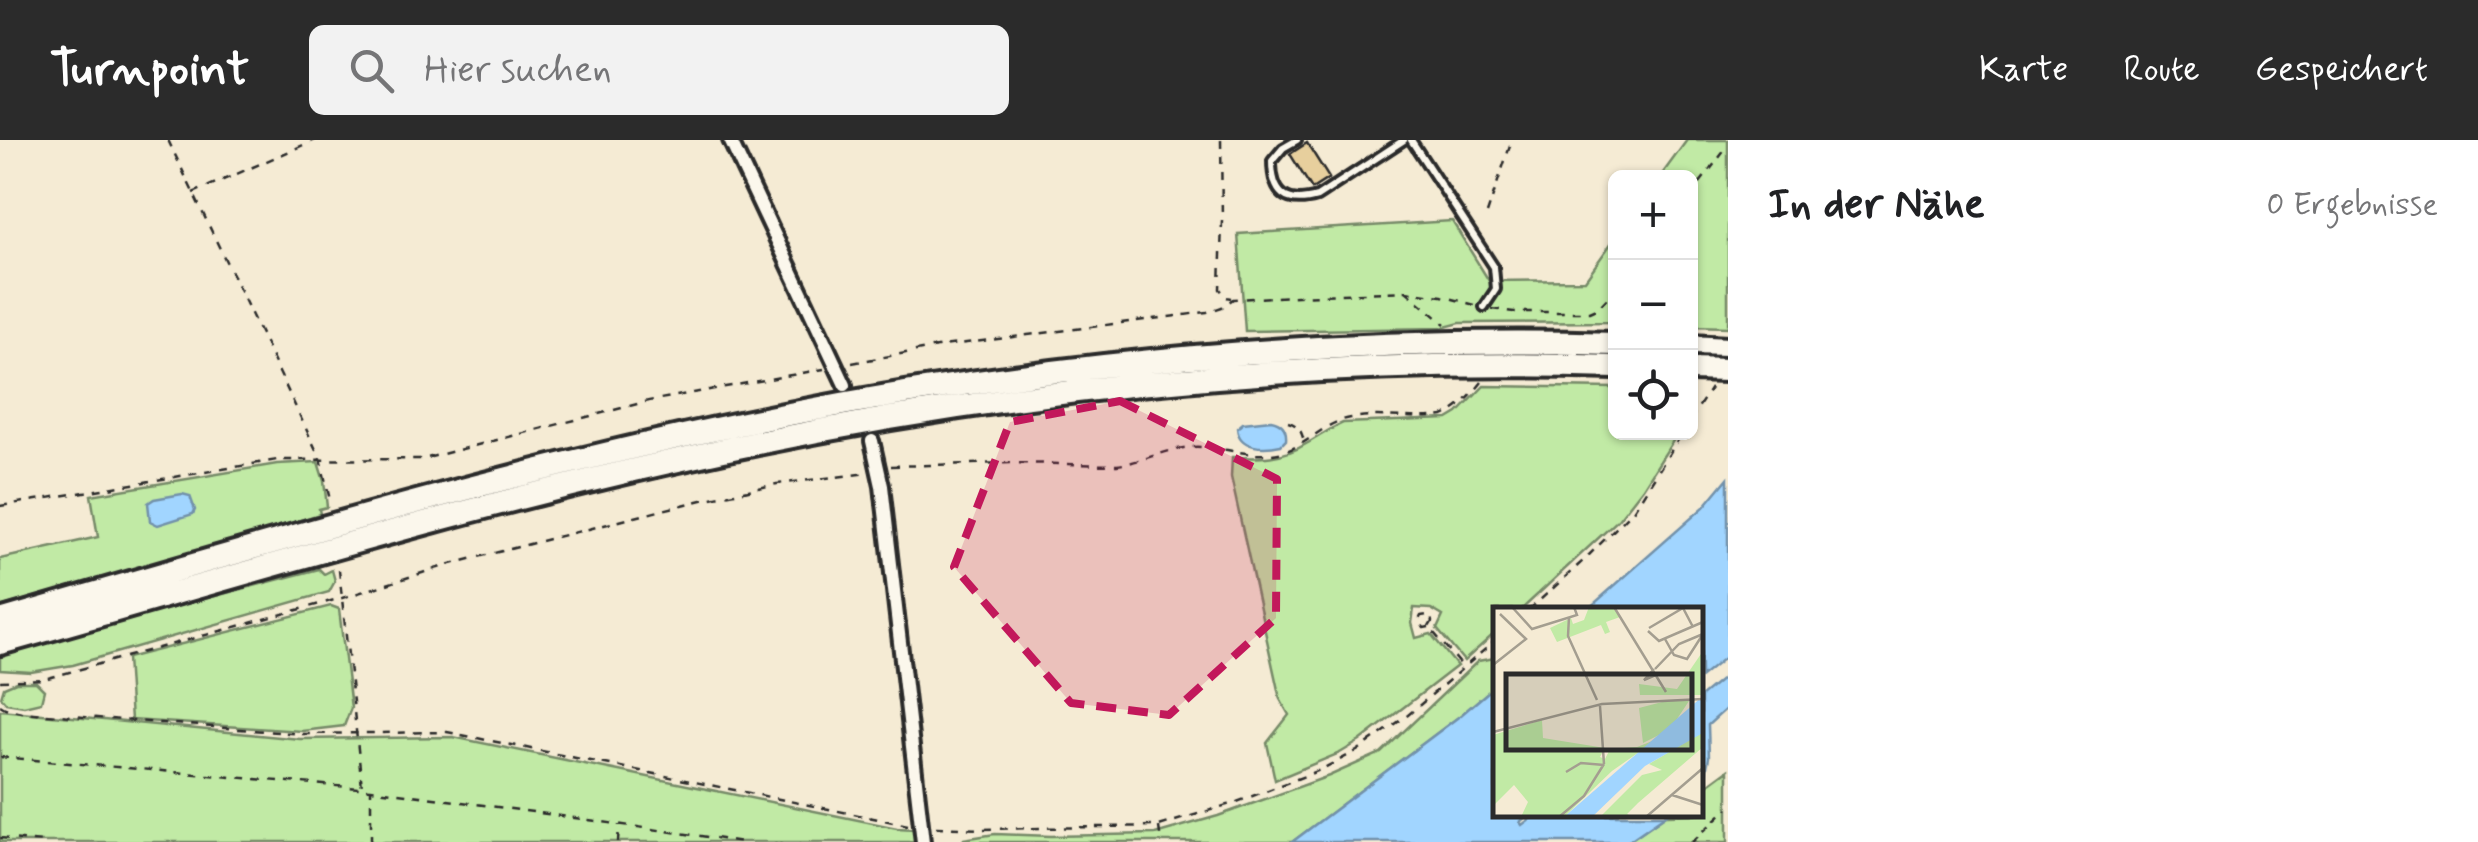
<!DOCTYPE html>
<html lang="de">
<head>
<meta charset="utf-8">
<style>
	body { margin:0; font-family:Mynerve,sans-serif; background:#f2f2f2; color:#202124 }
	.controls { position:absolute; right:30px; top:30px; display:grid; overflow:hidden; border-radius:15px; box-shadow:0 2px 8px #0004 }
	.controls button { width:90px; height:90px; display:grid; place-items:center; padding:0; border:0; border-bottom:2px solid #e0e0e0; background:#fff; color:#202124; font:50px sans-serif }
	.list { margin:0; padding:0; list-style:none }
	h2 { display:flex; justify-content:space-between; align-items:center; height:130px; margin:0; padding:0 40px; font-size:42px }
	h2 small { font-size:32px; font-weight:400; color:#757577 }
	.icon { flex:none; width:55px; height:55px; fill:none; stroke:currentColor; stroke-width:2; stroke-linecap:round; stroke-linejoin:round }
	.map { position:relative; flex:none; width:1728px; height:702px; overflow:hidden }
	header { display:flex; align-items:center; gap:60px; box-sizing:border-box; height:140px; padding:0 50px; background:#2b2b2b; color:#fff }
	header strong { font-size:48px }
	nav { display:flex; gap:55px; margin-inline-start:auto; font-size:35px }
	.search { width:700px; height:90px; background:#f2f2f2; display:flex; align-items:center; gap:25px; box-sizing:border-box; padding:0 35px; border-radius:15px; color:#757577; font-size:38px }
	main { display:flex }
	aside { flex:1; background:#fff }
	.map>svg:first-child { display:block }
	.green { fill:#c1eaa5; stroke:#768a68; stroke-width:2.5 }
	.water { fill:#a1d5ff; stroke:#7291aa; stroke-width:2.5 }
	.building { fill:#e7cf9d; stroke:#2b2b2b; stroke-width:2.5 }
	.lines { fill:none; stroke-linecap:round; stroke-linejoin:round }
	.lane-casing { stroke:#2b2b2b; stroke-width:14 }
	.street-casing { stroke:#2b2b2b; stroke-width:20 }
	.highway-casing { stroke:#2b2b2b; stroke-width:30 }
	.path { stroke:#2b2b2b; stroke-width:2.5; stroke-dasharray:8 8; stroke-linecap:butt }
	.lane { stroke:#fbf7ec; stroke-width:6 }
	.street { stroke:#fbf7ec; stroke-width:12 }
	.highway { stroke:#fbf7ec; stroke-width:22 }
	.highway-bridge-casing { stroke:#2b2b2b; stroke-width:30; stroke-linecap:butt }
	.highway-bridge { stroke:#fbf7ec; stroke-width:22 }
	.marked { fill:#c2185b; fill-opacity:0.2; stroke:#c2185b; stroke-width:8; stroke-dasharray:20 12; stroke-linejoin:round }
	.inset-road { fill:none; stroke:#a49e90; stroke-width:2.5 }
	.view { fill:#2b2b2b; fill-opacity:0.15; stroke:#2b2b2b; stroke-width:5 }
	.inset-edge { fill:none; stroke:#2b2b2b; stroke-width:5 }
</style>
</head>
<body>
<header>
<strong>Turnpoint</strong>
<div class="search"><svg class="icon" aria-label="search" viewBox="0 0 24 24"><circle cx="10" cy="10" r="6"/><path d="M15 15l6 6"/></svg>Hier suchen</div>
<nav><a>Karte</a><a>Route</a><a>Gespeichert</a></nav>
</header>
<main>
<div class="map">
<svg width="1728" height="702" viewBox="0 0 1728 702">
	<rect width="100%" height="100%" fill="#f5ebd4"/>
	<filter id="ink" filterUnits="userSpaceOnUse"><feTurbulence type="fractalNoise" baseFrequency=".01" numOctaves="2"/><feDisplacementMap in="SourceGraphic" scale="20" xChannelSelector="R" yChannelSelector="G"/><feConvolveMatrix kernelMatrix="1 2 1 2 8 2 1 2 1" color-interpolation-filters="sRGB"/></filter>
	<g filter="url(#ink)">
		<path class="green" d="M 1687,0 L 1728,0 L 1728,187 L 1691,186 L 1690,38 L 1660,37 Z
			M 1452,81 L 1489,141 L 1585,140 L 1615,98 L 1615,182 L 1460,183 L 1441,188 L 1245,191 L 1238,94 Z
			M 1484,246 L 1615,248 L 1616,292 L 1678,293 L 1643,348 L 1618,380 L 1522,469 L 1496,470 L 1495,493 L 1464,521 L 1437,489 L 1443,476 L 1431,469 L 1414,468 L 1412,483 L 1416,498 L 1431,494 L 1457,526 L 1360,601 L 1340,613 L 1275,640 L 1267,603 L 1289,575 L 1280,559 L 1231,337 L 1232,317 C 1259,318 1282,319 1306,304 C 1319,297 1329,289 1343,283 L 1448,279 L 1458,273 Z
			M 318,322 L 324,341 L 327,367 L 319,369 L 320,374 L 225,403 L 0,467 L 0,419 L 98,397 L 91,355 L 277,324 Z
			M 319,429 L 324,434 L 332,430 L 335,441 L 329,452 L 73,525 L 31,532 L 0,530 L 0,516 L 177,466 Z
			M 331,466 L 339,469 L 351,568 L 344,586 L 302,591 L 131,580 L 127,518 Z
			M 1495,518 L 1495,546 L 1461,575 L 1292,702 L 962,702 L 964,699 L 995,694 L 1051,696 L 1155,694 L 1218,676 L 1329,636 L 1381,613 L 1478,521 Z
			M 16,542 L 36,542 L 44,550 L 41,562 L 24,566 L 6,563 L 1,557 L 4,547 Z
			M 0,570 L 300,599 L 453,597 L 897,688 L 915,689 L 918,702 L 0,702 Z
			M 1728,630 L 1728,702 L 1627,702 L 1666,675 L 1700,674 L 1701,650 Z"/>
		<path class="water" d="M 1271,280 C 1282,282 1287,289 1286,300 L 1281,305 C 1264,309 1239,309 1237,288 L 1243,283 Z
			M 1728,338 L 1728,515 L 1701,537 L 1700,470 L 1588,469 L 1704,367 Z
			M 182,354 L 190,356 L 195,370 L 193,374 L 158,385 L 150,381 L 148,363 L 154,359 Z
			M 1728,534 L 1728,567 L 1708,585 L 1709,617 L 1703,648 L 1701,650 L 1701,556 Z
			M 1495,546 L 1496,674 L 1528,675 L 1520,682 L 1522,685 L 1535,675 L 1666,675 L 1627,702 L 1292,702 L 1461,575 Z"/>
		<path class="building" d="M 1307,3 L 1329,38 L 1312,49 L 1290,14 Z"/>
		<g class="lines">
			<defs>
				<path id="lane" d="M 1297,0 L 1283,8 L 1272,21 C 1272,54 1286,66 1317,57 L 1404,0
					M 1411,0 L 1494,127 L 1496,149 L 1484,167"/>
				<path id="street" d="M 730,0 L 845,245
					M 872,301 L 882,346 L 923,702"/>
				<path id="highway" d="M 1690,207 L 1728,209
					M 0,481 C 259,406 519,327 784,275 C 1052,222 1342,196 1616,204
					M 0,503 C 228,439 455,369 687,318 C 991,250 1304,217 1616,227"/>
			</defs>
			<use href="#lane" class="lane-casing"/>
			<use href="#street" class="street-casing"/>
			<use href="#highway" class="highway-casing"/>
			<path class="path" d="M 168,0 L 320,318 L 331,364
				M 1221,0 L 1222,80 L 1220,149 L 1226,157 L 1231,158
				M 193,53 L 315,0
				M 1690,56 L 1728,6
				M 1487,74 L 1512,0
				M 1406,151 L 1445,184
				M 1492,169 L 1514,172 L 1589,172 L 1598,168 L 1616,149
				M 852,223 L 943,206 L 1207,172 L 1222,167 L 1233,159 L 1406,151 L 1442,156 L 1475,165
				M 1690,280 L 1711,248
				M 1288,282 C 1299,285 1301,291 1304,301
				M 891,326 L 1010,323 L 1117,325 C 1142,322 1166,309 1191,307 C 1222,305 1252,320 1283,312 C 1308,305 1324,282 1351,278 C 1381,273 1412,280 1443,276 C 1460,269 1471,256 1482,242
				M 0,366 L 277,320 L 423,319 L 649,261 L 824,229
				M 339,430 L 362,647
				M 1529,470 L 1583,421 L 1633,371 L 1683,292
				M 1429,487 L 1424,488 L 1419,480 L 1421,476 L 1427,475 L 1431,477 L 1432,482 L 1429,487 L 1462,526
				M 0,541 L 44,539 L 342,458 L 451,424 L 702,360 L 777,344 L 868,333
				M 0,565 L 5,568 L 21,572 L 302,594 L 447,592 L 908,685
				M 0,617 L 371,649 L 743,702
				M 936,687 L 981,689 L 1159,686 L 1237,662 L 1320,630 L 1357,611 L 1408,575 L 1496,500
				M 1159,687 L 1161,702
				M 0,698 L 44,702
				M 371,702 L 371,649
				M 618,702 L 619,685
				M 1692,702 L 1728,668"/>
			<use href="#lane" class="lane"/>
			<use href="#street" class="street"/>
			<use href="#highway" class="highway"/>
			<defs>
				<path id="highway-bridge" d="M 1690,229 L 1728,230"/>
			</defs>
			<use href="#highway-bridge" class="highway-bridge-casing"/>
			<use href="#highway-bridge" class="highway-bridge"/>
		</g>
	</g>
	<path class="marked" d="M 1120,261 L 1277,339 L 1276,478 L 1169,575 L 1071,563 L 954,427 L 1010,282 Z"/>
	<g transform="translate(1493 467)">
		<rect width="210" height="210" fill="#f5ebd4"/>
		<path d="M 96,0 L 120,0 L 127,10 L 113,15 L 117,25 L 112,27 L 108,18 L 64,35 L 57,21 L 78,11 L 80,17 L 91,13 ZM 210,44 L 210,88 L 147,88 L 146,77 L 184,82 ZM 173,94 L 196,94 L 176,124 L 119,164 L 71,210 L 28,210 L 35,195 L 21,178 L 0,199 L 0,128 L 49,113 L 50,131 L 112,141 L 107,150 L 112,152 L 117,142 L 144,140 L 162,133 L 168,127 L 150,136 L 146,101 ZM 210,125 L 210,140 L 145,196 L 134,207 L 140,210 L 107,210 L 149,168 L 169,163 L 156,157 Z" fill="#c1eaa5"/>
		<path d="M 210,89 L 208,127 L 152,159 L 99,210 L 71,210 Z" fill="#a1d5ff"/>
		<path class="inset-road" d="M 19,0 L 39,22 L 84,8 L 81,0M 121,0 L 173,85M 76,10 L 75,29 L 104,93M 156,21 L 190,1 L 200,20M 155,24 L 166,34 L 210,15M 172,32 L 181,48 L 194,52 L 210,27M 0,58 L 33,32 L 7,7M 161,62 L 151,73 L 165,67M 162,62 L 186,37 L 210,27M 107,99 L 111,157M 0,125 L 109,97 L 210,92M 73,165 L 88,156 L 111,158M 179,188 L 210,198M 66,210 L 91,189 L 111,157M 153,210 L 210,161"/>
		<path class="view" d="M 13,67 L 199,67 L 199,143 L 13,143 Z"/>
		<rect width="210" height="210" class="inset-edge"/>
	</g>
</svg>
<div class="controls">
<button>+</button>
<button>−</button>
<button><svg class="icon" aria-label="locate" viewBox="0 0 24 24"><circle cx="12" cy="12" r="6"/><path d="M12 2v4M12 18v4M2 12h4M18 12h4"/></svg></button>
</div>
</div>
<aside>
<h2>In der Nähe<small>0 Ergebnisse</small></h2>
<ul class="list">
</ul>
</aside>
</main>
</body>
</html>
